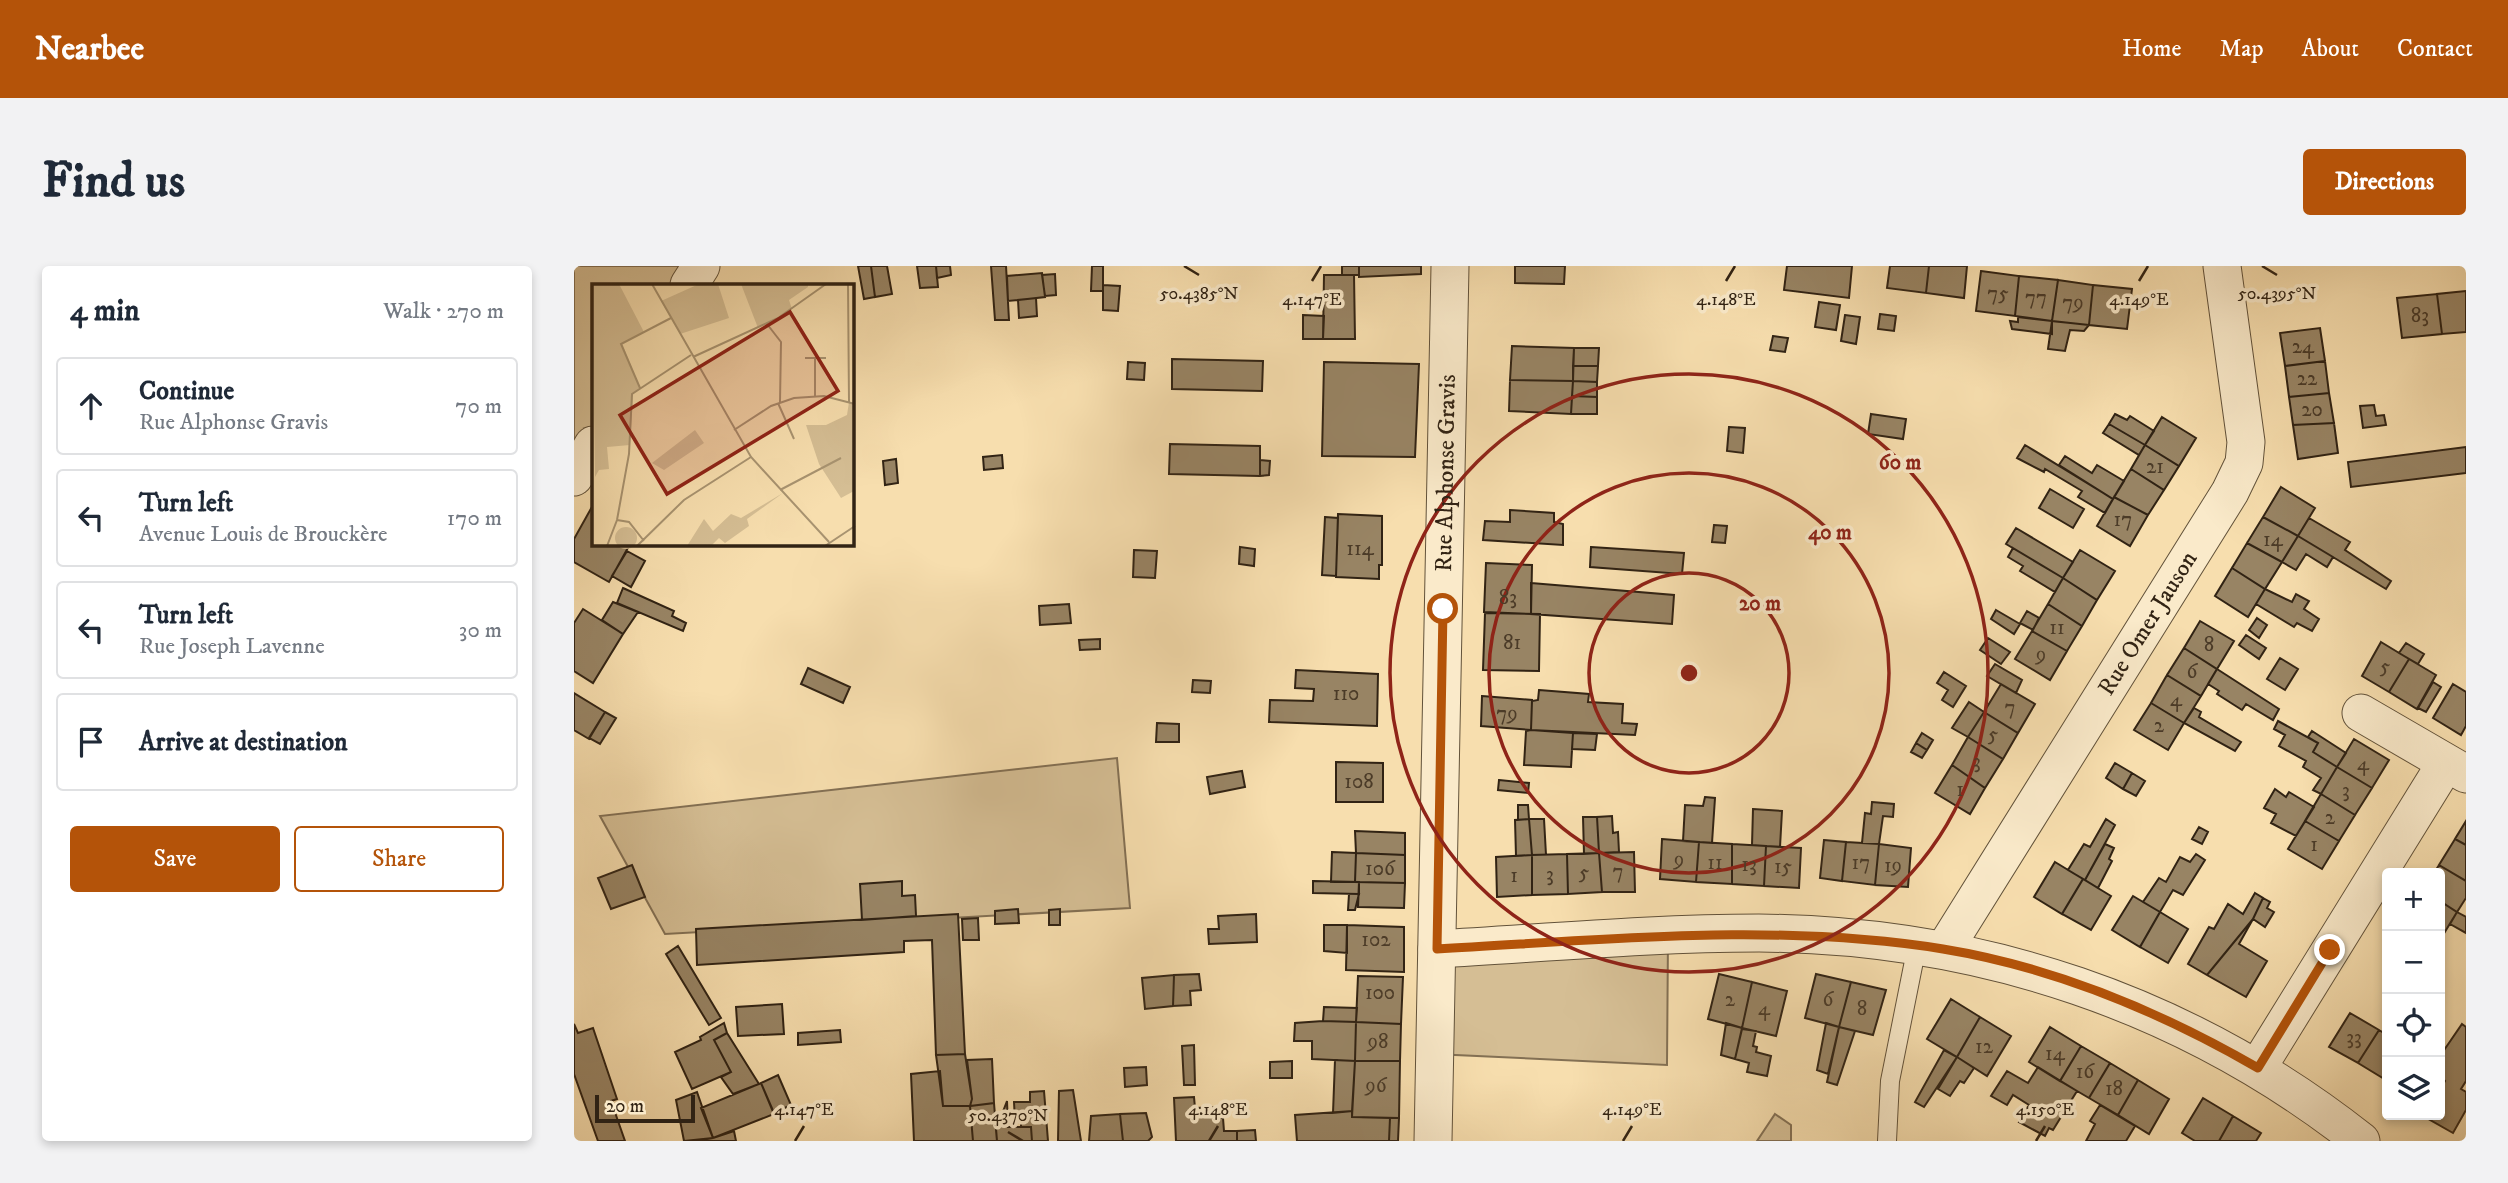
<!DOCTYPE html>
<html lang="en">
<head>
<meta charset="utf-8">
<style>
	body { margin:0; font-family:"IM FELL DW Pica",serif; background:#f2f2f3; color:#1f2937 }
	.controls { position:absolute; right:21px; bottom:21px; display:grid; overflow:hidden; border-radius:7px; box-shadow:0 4px 10px #0003 }
	.controls button { width:63px; height:63px; display:grid; place-items:center; padding:0; border:0; border-bottom:2px solid #e0e1e3; background:#fff; color:#1f2937; font:35px sans-serif }
	.scale { position:absolute; left:21px; bottom:18px; width:100px; box-sizing:border-box; padding-left:7px; border:4px solid #312314; border-top:0; font-size:19px; line-height:24px; white-space:nowrap; color:#312314; -webkit-text-stroke:5px #faeaca; paint-order:stroke }
	.stop { position:absolute; width:21px; height:21px; margin:-16px; border:5px solid #b45309; border-radius:50%; background:#fff }
	.stop.end { background:#b45309; border-color:#fff; box-shadow:0 2px 7px #0008 }
	.list { margin:0; padding:0; list-style:none }
	h2 { display:flex; justify-content:space-between; align-items:center; height:91px; margin:0; padding:0 28px; font-size:30px }
	h2 small { font-size:23px; font-weight:400; color:#747a83 }
	.list li { display:grid; grid-template-columns:46px 1fr auto; gap:21px; align-items:center; box-sizing:border-box; height:98px; margin:0 14px 14px; padding:0 14px; border:2px solid #e0e1e3; border-radius:7px }
	.list b { display:block; font-size:26px; white-space:nowrap }
	.list p { margin:0; font-size:23px; white-space:nowrap; color:#747a83 }
	.list em { font-size:23px; font-style:normal; color:#747a83 }
	.actions { display:flex; gap:14px; padding:21px 28px }
	.actions a { flex:1; padding:16px 0; border:2px solid #b45309; border-radius:7px; text-align:center; font-size:24px; color:#b45309 }
	.actions .main { background:#b45309; color:#fff }
	.icon { flex:none; width:38px; height:38px; fill:none; stroke:currentColor; stroke-width:2; stroke-linecap:round; stroke-linejoin:round }
	.map { position:relative; flex:none; width:1892px; height:875px; overflow:hidden; border-radius:7px }
	header { display:flex; align-items:center; gap:42px; box-sizing:border-box; height:98px; padding:0 35px; background:#b45309; color:#fff }
	header strong { font-size:33px }
	nav { display:flex; gap:38px; margin-inline-start:auto; font-size:24px }
	.intro { display:flex; align-items:center; justify-content:space-between; box-sizing:border-box; height:168px; padding:0 42px }
	h1 { margin:0; font-size:49px }
	.button { padding:18px 32px; border-radius:7px; background:#b45309; color:#fff; font-size:24px; font-weight:700 }
	main { display:flex; gap:42px; padding:0 42px }
	aside { flex:1; background:#fff; border-radius:7px; box-shadow:0 4px 10px #0003 }
	.map>svg:first-child { display:block }
	.green { fill:#d5be94; stroke:#837054; stroke-width:2 }
	.building { fill:#988464; stroke:#312314; stroke-width:2 }
	.lines { fill:none; stroke-linecap:round; stroke-linejoin:round }
	.lane-casing { stroke:#62523a; stroke-width:20 }
	.street-casing { stroke:#62523a; stroke-width:39 }
	.lane { stroke:#faeaca; stroke-width:18 }
	.street { stroke:#faeaca; stroke-width:37 }
	.route { stroke:#b45309; stroke-width:9 }
	.ticks { fill:none; stroke:#312314; stroke-width:2.5 }
	.ring { fill:none; stroke:#8f2418; stroke-width:3.5 }
	.labels { text-anchor:middle; dominant-baseline:central; stroke-width:7; stroke-linejoin:round; paint-order:stroke }
	.number-label { font-size:21px; fill:#4b3b28 }
	.street-label { font-size:24px; fill:#312314; stroke:#faeaca }
	.inset-road { fill:none; stroke:#a89370; stroke-width:2 }
	.view { fill:#8f2418; fill-opacity:0.15; stroke:#8f2418; stroke-width:3.5 }
	.inset-edge { fill:none; stroke:#312314; stroke-width:3.5 }
	.ticks-label { font-size:18px; text-anchor:middle; fill:#312314; stroke:#faeaca; stroke-width:7; stroke-linejoin:round; paint-order:stroke }
	.centre { fill:#8f2418; stroke:#faeaca; stroke-width:3.5 }
	.ring-label { font-size:21px; text-anchor:middle; font-weight:bold; fill:#8f2418; stroke:#faeaca; stroke-width:7; stroke-linejoin:round; paint-order:stroke }
</style>
</head>
<body>
<header>
<strong>Nearbee</strong>
<nav><a>Home</a><a>Map</a><a>About</a><a>Contact</a></nav>
</header>
<div class="intro"><h1>Find us</h1><a class="button">Directions</a></div>
<main>
<aside>
<h2>4 min<small>Walk · 270 m</small></h2>
<ul class="list">
<li><svg class="icon" aria-label="ahead" viewBox="0 0 24 24"><path d="M12 20V5M6 11l6-6 6 6"/></svg><div><b>Continue</b><p>Rue Alphonse Gravis</p></div><em>70 m</em></li>
<li><svg class="icon" aria-label="left" viewBox="0 0 24 24"><path d="M17 20v-9H6M10 6l-5 5 5 5"/></svg><div><b>Turn left</b><p>Avenue Louis de Brouckère</p></div><em>170 m</em></li>
<li><svg class="icon" aria-label="left" viewBox="0 0 24 24"><path d="M17 20v-9H6M10 6l-5 5 5 5"/></svg><div><b>Turn left</b><p>Rue Joseph Lavenne</p></div><em>30 m</em></li>
<li><svg class="icon" aria-label="arrive" viewBox="0 0 24 24"><path d="M6 21V4h12l-3 4 3 4H6"/></svg><div><b>Arrive at destination</b></div></li>
</ul>
<div class="actions"><a class="main">Save</a><a>Share</a></div>
</aside>
<div class="map">
<svg width="1892" height="875" viewBox="0 0 1892 875">
	<rect width="100%" height="100%" fill="#f7deae"/>
	<filter id="stains"><feTurbulence type="fractalNoise" baseFrequency=".00286" numOctaves="4"/><feColorMatrix values="0 0 0 0 .2 0 0 0 0 .09 0 0 0 0 .02 0 0 0 .5 -.17"/></filter>
	<radialGradient id="worn" r=".72"><stop offset=".6" stop-color="#630" stop-opacity="0"/><stop offset="1" stop-color="#630" stop-opacity=".3"/></radialGradient>
	<path class="green" d="M 0,0 L 127,0 L 115,19 L 19,19 L 19,179 L 0,211 Z
		M 543,492 L 556,642 L 91,668 L 26,550 Z
		M 1094,671 L 1093,799 L 860,788 L 863,683 Z
		M 1201,848 L 1217,859 L 1217,875 L 1183,875 Z"/>
	<path class="building" d="M 284,0 L 297,0 L 301,31 L 290,33 Z
		M 297,0 L 313,0 L 318,28 L 301,31 Z
		M 343,0 L 362,0 L 364,21 L 346,22 Z
		M 362,0 L 376,0 L 377,9 L 363,12 Z
		M 417,0 L 432,0 L 435,54 L 421,54 Z
		M 518,0 L 529,0 L 529,25 L 517,25 Z
		M 768,0 L 785,0 L 785,9 L 768,9 Z
		M 785,0 L 847,0 L 847,8 L 785,11 Z
		M 941,0 L 991,0 L 990,18 L 941,17 Z
		M 1213,0 L 1278,0 L 1275,32 L 1210,24 Z
		M 1316,0 L 1355,0 L 1352,27 L 1313,22 Z
		M 1355,0 L 1393,0 L 1390,32 L 1352,27 Z
		M 1407,5 L 1445,10 L 1441,50 L 1402,45 Z
		M 468,7 L 471,31 L 434,35 L 433,10 Z
		M 481,8 L 482,29 L 471,30 L 468,9 Z
		M 750,9 L 780,9 L 781,73 L 749,73 Z
		M 1445,10 L 1484,14 L 1478,55 L 1441,50 Z
		M 1484,14 L 1519,19 L 1515,59 L 1478,55 Z
		M 529,19 L 546,20 L 544,45 L 529,44 Z
		M 1519,19 L 1558,23 L 1553,63 L 1515,59 Z
		M 1892,25 L 1892,66 L 1868,68 L 1863,28 Z
		M 1863,28 L 1868,68 L 1828,72 L 1823,32 Z
		M 462,32 L 463,50 L 445,52 L 444,34 Z
		M 1245,36 L 1266,39 L 1262,64 L 1241,61 Z
		M 1306,48 L 1322,50 L 1320,65 L 1304,63 Z
		M 729,49 L 750,50 L 749,73 L 729,73 Z
		M 1271,49 L 1286,51 L 1282,78 L 1267,75 Z
		M 1444,51 L 1478,55 L 1478,68 L 1438,63 L 1436,55 L 1444,56 Z
		M 1478,55 L 1515,59 L 1510,65 L 1496,64 L 1491,85 L 1474,83 Z
		M 1746,62 L 1751,95 L 1711,100 L 1706,67 Z
		M 1199,70 L 1214,72 L 1211,86 L 1196,84 Z
		M 938,80 L 1000,82 L 999,115 L 936,114 Z
		M 1000,82 L 1025,82 L 1024,100 L 999,100 Z
		M 598,93 L 689,95 L 688,125 L 598,123 Z
		M 1751,95 L 1755,127 L 1715,131 L 1711,100 Z
		M 554,96 L 571,97 L 570,114 L 553,113 Z
		M 750,96 L 845,98 L 841,191 L 748,190 Z
		M 999,100 L 1024,100 L 1023,116 L 999,115 Z
		M 936,114 L 999,115 L 997,148 L 935,145 Z
		M 999,115 L 1023,116 L 1023,131 L 998,130 Z
		M 1755,127 L 1760,157 L 1719,159 L 1715,131 Z
		M 998,130 L 1023,131 L 1023,148 L 997,148 Z
		M 1800,139 L 1802,150 L 1810,149 L 1812,159 L 1789,162 L 1786,140 Z
		M 1297,148 L 1332,153 L 1329,173 L 1294,168 Z
		M 1541,148 L 1553,154 L 1556,150 L 1580,165 L 1571,179 L 1535,158 Z
		M 1588,151 L 1622,172 L 1605,200 L 1571,179 Z
		M 1760,157 L 1764,187 L 1724,193 L 1719,159 Z
		M 1535,158 L 1571,179 L 1565,189 L 1529,167 Z
		M 1155,161 L 1171,162 L 1169,187 L 1153,185 Z
		M 596,178 L 686,180 L 686,210 L 595,208 Z
		M 1451,179 L 1539,233 L 1531,247 L 1504,231 L 1508,225 L 1471,203 L 1470,206 L 1443,192 Z
		M 1571,179 L 1605,200 L 1590,224 L 1557,203 Z
		M 1892,181 L 1892,207 L 1777,221 L 1774,196 Z
		M 428,189 L 429,202 L 410,204 L 409,191 Z
		M 1491,190 L 1518,207 L 1523,199 L 1550,215 L 1539,233 L 1485,199 Z
		M 322,193 L 324,217 L 311,219 L 309,195 Z
		M 686,194 L 696,195 L 695,209 L 686,210 Z
		M 1557,203 L 1590,224 L 1574,249 L 1540,231 Z
		M 1707,221 L 1741,242 L 1724,270 L 1689,251 Z
		M 1476,223 L 1510,243 L 1499,262 L 1465,242 Z
		M 1540,231 L 1574,249 L 1556,280 L 1523,260 Z
		M 19,239 L 19,278 L 56,278 L 35,316 L 0,296 L 0,273 Z
		M 936,244 L 980,247 L 980,256 L 989,258 L 989,279 L 909,274 L 911,255 L 936,256 Z
		M 764,248 L 808,250 L 808,299 L 805,299 L 805,313 L 762,311 Z
		M 751,251 L 764,252 L 762,310 L 748,309 Z
		M 1689,251 L 1724,270 L 1708,296 L 1673,277 Z
		M 1735,252 L 1776,276 L 1771,284 L 1817,315 L 1812,323 L 1724,270 Z
		M 1140,259 L 1153,260 L 1151,277 L 1138,276 Z
		M 1442,262 L 1499,296 L 1489,312 L 1432,278 Z
		M 1724,270 L 1759,291 L 1753,301 L 1732,288 L 1722,304 L 1708,296 Z
		M 1673,277 L 1708,296 L 1691,323 L 1658,302 Z
		M 666,281 L 681,283 L 680,300 L 665,298 Z
		M 1017,281 L 1110,287 L 1108,308 L 1016,301 Z
		M 1439,282 L 1489,312 L 1481,326 L 1446,305 L 1449,300 L 1434,291 Z
		M 560,284 L 583,285 L 581,312 L 559,311 Z
		M 1506,284 L 1541,305 L 1523,334 L 1489,312 Z
		M 53,285 L 71,295 L 57,321 L 38,310 Z
		M 912,297 L 958,299 L 957,348 L 910,346 Z
		M 1658,302 L 1691,323 L 1674,351 L 1641,330 Z
		M 1489,312 L 1523,334 L 1508,360 L 1474,338 Z
		M 957,317 L 1100,329 L 1098,358 L 957,348 Z
		M 49,322 L 100,345 L 98,350 L 112,357 L 109,365 L 43,337 Z
		M 1691,323 L 1718,336 L 1722,328 L 1735,335 L 1730,343 L 1745,353 L 1738,365 L 1723,357 L 1720,361 L 1682,338 Z
		M 39,336 L 64,346 L 49,368 L 28,354 Z
		M 495,338 L 497,357 L 466,359 L 465,340 Z
		M 1474,338 L 1508,360 L 1493,385 L 1458,365 Z
		M 9,343 L 49,368 L 19,417 L 0,405 L 0,357 Z
		M 1422,344 L 1446,358 L 1440,368 L 1417,353 Z
		M 1453,345 L 1465,352 L 1459,364 L 1446,357 Z
		M 911,347 L 966,348 L 965,405 L 909,404 Z
		M 1683,352 L 1693,359 L 1685,372 L 1675,364 Z
		M 1626,355 L 1660,375 L 1643,403 L 1610,382 Z
		M 1458,365 L 1493,385 L 1476,414 L 1441,393 Z
		M 1672,369 L 1692,382 L 1685,393 L 1665,379 Z
		M 1414,372 L 1436,386 L 1427,398 L 1406,384 Z
		M 526,373 L 526,383 L 506,384 L 505,374 Z
		M 1807,376 L 1835,393 L 1815,426 L 1788,410 Z
		M 1832,377 L 1850,388 L 1844,398 L 1825,387 Z
		M 1610,382 L 1643,403 L 1627,430 L 1593,409 Z
		M 1706,392 L 1724,403 L 1711,424 L 1693,413 Z
		M 1835,393 L 1862,409 L 1843,443 L 1815,426 Z
		M 1421,398 L 1448,414 L 1442,427 L 1413,410 Z
		M 234,402 L 276,421 L 269,437 L 227,418 Z
		M 1643,403 L 1705,443 L 1699,454 L 1672,438 L 1668,444 L 1643,428 L 1645,425 L 1634,418 Z
		M 722,404 L 804,408 L 803,460 L 695,456 L 696,434 L 739,435 L 740,423 L 721,422 Z
		M 1370,406 L 1392,420 L 1379,441 L 1368,434 L 1374,424 L 1363,417 Z
		M 1593,409 L 1627,430 L 1610,457 L 1577,437 Z
		M 619,414 L 637,415 L 636,427 L 618,426 Z
		M 1859,416 L 1867,421 L 1852,446 L 1844,442 Z
		M 1427,418 L 1461,438 L 1444,467 L 1410,446 Z
		M 1879,418 L 1892,426 L 1892,460 L 1887,469 L 1859,452 Z
		M 965,424 L 1015,428 L 1014,436 L 1049,438 L 1048,457 L 1063,458 L 1061,469 L 957,464 L 958,435 L 964,434 Z
		M 0,427 L 31,446 L 15,473 L 0,464 Z
		M 908,430 L 958,434 L 957,464 L 907,460 Z
		M 1395,436 L 1410,446 L 1394,471 L 1378,462 Z
		M 1577,437 L 1610,457 L 1594,484 L 1560,464 Z
		M 1620,442 L 1627,446 L 1625,451 L 1667,476 L 1661,485 L 1610,457 Z
		M 31,446 L 42,452 L 26,478 L 15,472 Z
		M 1410,446 L 1444,467 L 1429,493 L 1394,471 Z
		M 1704,455 L 1744,477 L 1739,486 L 1763,501 L 1747,528 L 1739,524 L 1747,512 L 1729,501 L 1732,495 L 1705,480 L 1711,469 L 1700,463 Z
		M 583,457 L 605,458 L 605,476 L 582,476 Z
		M 957,464 L 999,467 L 997,501 L 950,499 L 952,465 Z
		M 1738,465 L 1772,487 L 1763,501 L 1739,486 L 1744,477 L 1734,471 Z
		M 999,467 L 1023,468 L 1021,484 L 998,483 Z
		M 1348,467 L 1359,474 L 1353,484 L 1342,477 Z
		M 1394,471 L 1429,493 L 1411,522 L 1378,499 Z
		M 1780,473 L 1815,494 L 1798,522 L 1763,501 Z
		M 1342,477 L 1353,484 L 1348,492 L 1337,486 Z
		M 762,496 L 809,497 L 809,536 L 762,536 Z
		M 1541,497 L 1558,507 L 1549,523 L 1532,512 Z
		M 1378,499 L 1411,522 L 1396,548 L 1361,527 Z
		M 1763,501 L 1798,522 L 1781,549 L 1747,528 Z
		M 668,505 L 671,521 L 636,528 L 633,511 Z
		M 1558,507 L 1571,515 L 1562,530 L 1549,523 Z
		M 925,514 L 955,517 L 954,527 L 924,524 Z
		M 1701,523 L 1712,531 L 1715,526 L 1740,541 L 1722,570 L 1697,557 L 1702,548 L 1690,542 Z
		M 1747,528 L 1781,549 L 1765,575 L 1731,555 Z
		M 1131,531 L 1141,532 L 1138,577 L 1109,575 L 1111,539 L 1129,540 Z
		M 1298,536 L 1320,538 L 1319,551 L 1309,550 L 1305,578 L 1288,577 L 1291,547 L 1297,548 Z
		M 944,539 L 954,539 L 955,553 L 944,554 Z
		M 1179,543 L 1208,545 L 1206,581 L 1178,579 Z
		M 1038,550 L 1039,567 L 1044,566 L 1045,586 L 1025,587 L 1023,551 Z
		M 1009,551 L 1023,551 L 1025,587 L 1010,588 Z
		M 955,553 L 970,553 L 972,589 L 958,589 Z
		M 955,553 L 958,589 L 942,590 L 941,554 Z
		M 1532,553 L 1541,559 L 1511,614 L 1494,604 L 1510,578 L 1516,581 Z
		M 1731,555 L 1765,575 L 1748,603 L 1714,583 Z
		M 1892,555 L 1892,579 L 1881,573 Z
		M 1625,561 L 1634,566 L 1628,578 L 1618,573 Z
		M 781,565 L 831,567 L 831,589 L 782,587 Z
		M 1088,573 L 1125,576 L 1122,616 L 1086,613 Z
		M 1881,573 L 1892,579 L 1892,615 L 1865,599 Z
		M 1250,574 L 1272,576 L 1268,615 L 1246,612 Z
		M 1125,576 L 1158,578 L 1158,618 L 1122,616 Z
		M 1272,576 L 1305,578 L 1301,619 L 1268,615 Z
		M 1158,578 L 1192,580 L 1190,620 L 1158,618 Z
		M 1305,578 L 1337,582 L 1334,621 L 1301,619 Z
		M 1531,578 L 1540,582 L 1535,593 L 1538,595 L 1524,622 L 1511,614 Z
		M 1192,580 L 1227,582 L 1225,622 L 1190,620 Z
		M 758,586 L 782,587 L 781,616 L 757,616 Z
		M 1060,586 L 1061,626 L 1028,626 L 1025,587 Z
		M 782,587 L 831,589 L 831,617 L 781,616 Z
		M 1025,587 L 1028,626 L 994,628 L 993,588 Z
		M 993,588 L 994,628 L 958,629 L 958,589 Z
		M 1622,588 L 1631,594 L 1609,629 L 1599,624 L 1586,646 L 1569,636 L 1585,612 L 1592,616 L 1606,591 L 1616,596 Z
		M 958,589 L 958,629 L 923,631 L 922,591 Z
		M 1481,596 L 1509,613 L 1488,648 L 1460,631 Z
		M 58,599 L 71,631 L 37,643 L 24,612 Z
		M 1865,599 L 1892,615 L 1892,632 L 1883,646 L 1866,635 L 1866,607 L 1860,607 Z
		M 1509,613 L 1537,630 L 1517,664 L 1488,648 Z
		M 328,615 L 328,630 L 341,629 L 342,650 L 288,654 L 286,618 Z
		M 739,615 L 785,616 L 785,628 L 739,627 Z
		M 785,616 L 831,617 L 830,642 L 784,641 Z
		M 1681,627 L 1689,632 L 1679,653 L 1633,709 L 1614,698 L 1635,661 L 1640,663 L 1654,638 L 1669,648 Z
		M 775,628 L 785,628 L 781,644 L 774,644 Z
		M 1559,630 L 1586,646 L 1566,681 L 1538,664 Z
		M 1689,632 L 1696,636 L 1693,642 L 1700,646 L 1691,661 L 1679,653 Z
		M 1866,635 L 1883,646 L 1866,674 Z
		M 444,643 L 445,657 L 421,658 L 421,645 Z
		M 486,643 L 486,659 L 475,659 L 475,644 Z
		M 1586,646 L 1614,663 L 1594,697 L 1566,681 Z
		M 1883,646 L 1892,651 L 1892,667 L 1876,658 Z
		M 384,648 L 391,788 L 362,789 L 358,674 L 330,675 L 330,686 L 123,699 L 122,663 Z
		M 682,648 L 683,676 L 635,678 L 634,663 L 645,663 L 644,650 Z
		M 404,652 L 405,674 L 389,674 L 388,653 Z
		M 1679,653 L 1665,678 L 1693,695 L 1672,731 L 1633,709 Z
		M 750,659 L 773,659 L 773,687 L 750,685 Z
		M 773,659 L 830,661 L 830,706 L 772,704 Z
		M 104,680 L 147,752 L 135,759 L 92,688 Z
		M 625,708 L 627,724 L 616,725 L 617,739 L 599,740 L 600,709 Z
		M 1145,708 L 1178,716 L 1168,762 L 1134,753 Z
		M 1242,708 L 1277,716 L 1265,761 L 1231,752 Z
		M 600,709 L 599,740 L 571,743 L 568,712 Z
		M 784,710 L 829,711 L 827,758 L 782,756 Z
		M 1178,716 L 1213,725 L 1202,770 L 1168,762 Z
		M 1277,716 L 1312,724 L 1299,769 L 1265,761 Z
		M 1377,733 L 1406,751 L 1383,791 L 1353,773 Z
		M 208,738 L 210,768 L 164,770 L 162,741 Z
		M 750,741 L 783,742 L 782,756 L 749,755 Z
		M 1776,747 L 1805,764 L 1784,797 L 1755,781 Z
		M 1406,751 L 1437,770 L 1413,810 L 1383,791 Z
		M 749,755 L 782,756 L 781,795 L 738,793 L 738,775 L 720,775 L 721,757 Z
		M 782,756 L 827,758 L 826,795 L 781,795 Z
		M 150,757 L 153,767 L 140,774 L 157,806 L 118,823 L 101,786 L 127,774 L 126,771 Z
		M 1152,757 L 1168,762 L 1161,793 L 1147,789 Z
		M 1252,757 L 1265,761 L 1254,808 L 1243,804 Z
		M 0,758 L 4,767 L 19,762 L 43,833 L 37,835 L 51,875 L 24,875 L 0,808 Z
		M 1888,758 L 1892,761 L 1892,815 L 1887,823 L 1892,826 L 1892,844 L 1879,867 L 1851,851 L 1866,849 L 1866,824 L 1871,815 L 1866,810 L 1866,790 Z
		M 1265,761 L 1281,765 L 1263,819 L 1253,816 Z
		M 1476,761 L 1507,780 L 1486,815 L 1455,796 Z
		M 1168,763 L 1182,765 L 1179,780 L 1183,781 L 1182,786 L 1197,790 L 1193,810 L 1173,806 L 1175,797 L 1161,793 Z
		M 266,764 L 267,776 L 224,779 L 224,767 Z
		M 1805,764 L 1813,769 L 1812,814 L 1784,797 Z
		M 153,767 L 185,818 L 159,828 L 147,811 L 157,806 L 140,774 Z
		M 620,779 L 621,819 L 610,819 L 608,780 Z
		M 1507,780 L 1536,797 L 1515,832 L 1486,815 Z
		M 1370,784 L 1383,791 L 1350,841 L 1341,836 Z
		M 391,788 L 398,833 L 396,840 L 369,840 L 362,789 Z
		M 1383,791 L 1400,802 L 1390,817 L 1386,815 L 1376,830 L 1364,823 Z
		M 418,793 L 420,837 L 396,840 L 398,833 L 393,794 Z
		M 761,794 L 781,795 L 778,845 L 759,847 Z
		M 718,795 L 718,812 L 696,812 L 696,796 Z
		M 781,795 L 826,795 L 825,852 L 778,851 Z
		M 1536,797 L 1564,814 L 1544,849 L 1515,832 Z
		M 572,801 L 573,819 L 551,821 L 550,802 Z
		M 1464,801 L 1503,825 L 1479,864 L 1475,862 L 1471,870 L 1445,856 L 1455,839 L 1439,829 L 1433,839 L 1417,830 L 1433,805 L 1454,817 Z
		M 366,805 L 369,840 L 396,840 L 399,875 L 340,875 L 337,808 Z
		M 204,809 L 217,839 L 200,847 L 187,817 Z
		M 1564,814 L 1595,833 L 1575,868 L 1544,849 Z
		M 187,817 L 200,848 L 139,872 L 127,842 Z
		M 499,824 L 507,875 L 484,875 L 485,825 Z
		M 470,825 L 474,875 L 458,875 L 457,861 L 447,861 L 447,855 L 441,855 L 440,836 L 456,836 L 456,826 Z
		M 123,826 L 139,872 L 110,875 L 102,834 Z
		M 620,831 L 621,842 L 642,841 L 643,852 L 649,852 L 650,865 L 663,865 L 663,875 L 602,875 L 600,832 Z
		M 1629,832 L 1659,850 L 1645,875 L 1621,875 L 1608,867 Z
		M 433,835 L 434,861 L 457,861 L 458,875 L 423,875 L 422,864 Z
		M 420,837 L 423,875 L 399,875 L 396,840 Z
		M 1526,839 L 1561,860 L 1552,875 L 1512,875 L 1521,858 L 1516,855 Z
		M 778,845 L 778,851 L 816,852 L 815,875 L 723,875 L 721,849 Z
		M 572,847 L 578,871 L 574,875 L 549,875 L 546,848 Z
		M 546,848 L 549,875 L 515,875 L 517,850 Z
		M 1659,850 L 1687,867 L 1682,875 L 1645,875 Z
		M 816,852 L 825,852 L 824,875 L 815,875 Z
		M 681,864 L 682,875 L 663,875 L 663,865 Z
		M 160,865 L 162,875 L 121,875 L 139,872 Z"/>
	<g class="lines">
		<defs>
			<path id="lane" d="M 1313,875 L 1316,815 L 1343,680"/>
			<g id="street">
				<path d="M 115,19 L 127,0"/>
				<path d="M 0,211 L 19,179"/>
				<path d="M 1787,447 L 1892,508"/>
				<path d="M 863,683 C 970,677 1078,667 1185,667 C 1407,669 1612,737 1787,875"/>
				<path id="s1" d="M 1370,684 L 1656,226 L 1670,197 L 1672,176 L 1648,0"/>
				<path d="M 1684,801 L 1872,497"/>
				<path id="s2" d="M 859,875 L 876,0"/>
			</g>
		</defs>
		<use href="#lane" class="lane-casing"/>
		<use href="#street" class="street-casing"/>
		<use href="#lane" class="lane"/>
		<use href="#street" class="street"/>
	</g>
	<g class="lines">
		<path class="route" d="M 869,343 L 863,683 C 1031,674 1201,656 1369,683 C 1479,701 1587,746 1684,802 L 1756,684"/>
	</g>
	<path class="ticks" d="M 610,0 L 625,9M 1688,0 L 1703,9M 738,15 L 747,0M 1152,15 L 1161,0M 1565,15 L 1574,0M 434,866 L 449,875M 221,875 L 230,860M 635,875 L 644,860M 1049,875 L 1058,860M 1462,875 L 1471,860"/>
	<g class="ring">
		<circle cx="1115" cy="407" r="100"/>
		<circle cx="1115" cy="407" r="200"/>
		<circle cx="1115" cy="407" r="299"/>
	</g>
	<g class="labels">
		<g class="number-label">
			<text x="1424" y="28">75</text>
			<text x="1462" y="32">77</text>
			<text x="1499" y="37">79</text>
			<text x="1846" y="50">83</text>
			<text x="1729" y="81">24</text>
			<text x="1733" y="113">22</text>
			<text x="1738" y="144">20</text>
			<text x="1581" y="201">21</text>
			<text x="1549" y="254">17</text>
			<text x="1699" y="274">14</text>
			<text x="786" y="283">114</text>
			<text x="934" y="332">83</text>
			<text x="1483" y="362">11</text>
			<text x="938" y="377">81</text>
			<text x="1635" y="379">8</text>
			<text x="1467" y="389">9</text>
			<text x="1811" y="401">5</text>
			<text x="1618" y="406">6</text>
			<text x="772" y="428">110</text>
			<text x="1602" y="434">4</text>
			<text x="1436" y="442">7</text>
			<text x="933" y="448">79</text>
			<text x="1585" y="460">2</text>
			<text x="1419" y="469">5</text>
			<text x="1403" y="496">3</text>
			<text x="1789" y="498">4</text>
			<text x="785" y="516">108</text>
			<text x="1386" y="524">1</text>
			<text x="1772" y="525">3</text>
			<text x="1756" y="552">2</text>
			<text x="1740" y="579">1</text>
			<text x="1105" y="594">9</text>
			<text x="1141" y="597">11</text>
			<text x="1287" y="597">17</text>
			<text x="1175" y="599">13</text>
			<text x="1319" y="600">19</text>
			<text x="1209" y="601">15</text>
			<text x="806" y="603">106</text>
			<text x="1044" y="606">7</text>
			<text x="1010" y="607">5</text>
			<text x="976" y="609">3</text>
			<text x="940" y="610">1</text>
			<text x="802" y="674">102</text>
			<text x="806" y="727">100</text>
			<text x="1156" y="734">2</text>
			<text x="1254" y="734">6</text>
			<text x="1190" y="743">4</text>
			<text x="1288" y="743">8</text>
			<text x="1780" y="772">33</text>
			<text x="804" y="776">98</text>
			<text x="1410" y="781">12</text>
			<text x="1481" y="788">14</text>
			<text x="1511" y="806">16</text>
			<text x="802" y="820">96</text>
			<text x="1540" y="823">18</text>
		</g>
		<g class="street-label">
			<text stroke="none"><textPath href="#s2" startOffset="668">Rue Alphonse Gravis</textPath></text>
			<text stroke="none"><textPath href="#s1" startOffset="385">Rue Omer Jauson</textPath></text>
		</g>
	</g>
	<g transform="translate(18 18)">
		<rect width="262" height="262" fill="#f7deae"/>
		<path d="M 0,0 L 27,0 L 52,48 L 30,59 L 48,104 L 41,109 L 38,161 L 15,163 L 17,185 L 7,186 L 3,193 ZM 107,0 L 126,0 L 137,34 L 88,50 L 69,17 ZM 149,0 L 216,0 L 216,3 L 197,16 L 200,25 L 166,44 ZM 257,118 L 262,120 L 262,207 L 249,214 L 227,180 L 214,141 L 234,141 L 255,131 ZM 103,146 L 112,159 L 72,186 L 60,179 ZM 191,209 L 155,235 L 157,242 L 133,259 L 127,254 L 119,262 L 95,262 L 112,235 L 121,247 L 139,230 L 149,234 ZM23 254a11 11 0 1 1 22 0a11 11 0 1 1-22 0Z" fill="#d5be94"/>
		<path class="inset-road" d="M 60,0 L 159,173 L 237,258M 256,0 L 257,118M 175,40 L 189,58 L 188,118M 101,73 L 186,34 L 234,0M 213,74 L 234,74M 48,104 L 29,60 L 79,34M 223,112 L 223,74M 186,119 L 202,155M 142,146 L 179,122 L 202,114 L 232,112 L 263,120M 188,206 L 249,174M 25,236 L 37,238 L 52,257M 15,262 L 25,236 L 37,170 L 40,110 L 99,71M 45,262 L 92,216 L 159,173M 233,262 L 263,242"/>
		<path class="view" d="M 198,28 L 246,107 L 75,210 L 28,131 Z"/>
		<rect width="262" height="262" class="inset-edge"/>
	</g>
	<g class="ticks-label">
		<text x="625" y="33">50.4385°N</text>
		<text x="1703" y="33">50.4395°N</text>
		<text x="738" y="39">4.147°E</text>
		<text x="1152" y="39">4.148°E</text>
		<text x="1565" y="39">4.149°E</text>
		<text x="230" y="849">4.147°E</text>
		<text x="644" y="849">4.148°E</text>
		<text x="1058" y="849">4.149°E</text>
		<text x="1471" y="849">4.150°E</text>
		<text x="434" y="855">50.4370°N</text>
	</g>
	<circle cx="1115" cy="407" r="10" class="centre"/>
	<g class="ring-label">
		<text x="1326" y="203">60 m</text>
		<text x="1256" y="273">40 m</text>
		<text x="1186" y="344">20 m</text>
	</g>
	<rect width="100%" height="100%" filter="url(#stains)"/>
	<rect width="100%" height="100%" fill="url(#worn)"/>
</svg>
<div class="controls">
<button>+</button>
<button>−</button>
<button><svg class="icon" aria-label="locate" viewBox="0 0 24 24"><circle cx="12" cy="12" r="6"/><path d="M12 2v4M12 18v4M2 12h4M18 12h4"/></svg></button>
<button><svg class="icon" aria-label="layers" viewBox="0 0 24 24"><path d="M12 4l9 5-9 5-9-5zM3 14l9 5 9-5"/></svg></button>
</div>
<div class="scale">20 m</div>
<div class="stop" style="left:869px;top:343px"></div>
<div class="stop end" style="left:1756px;top:684px"></div>
</div>
</main>
</body>
</html>
